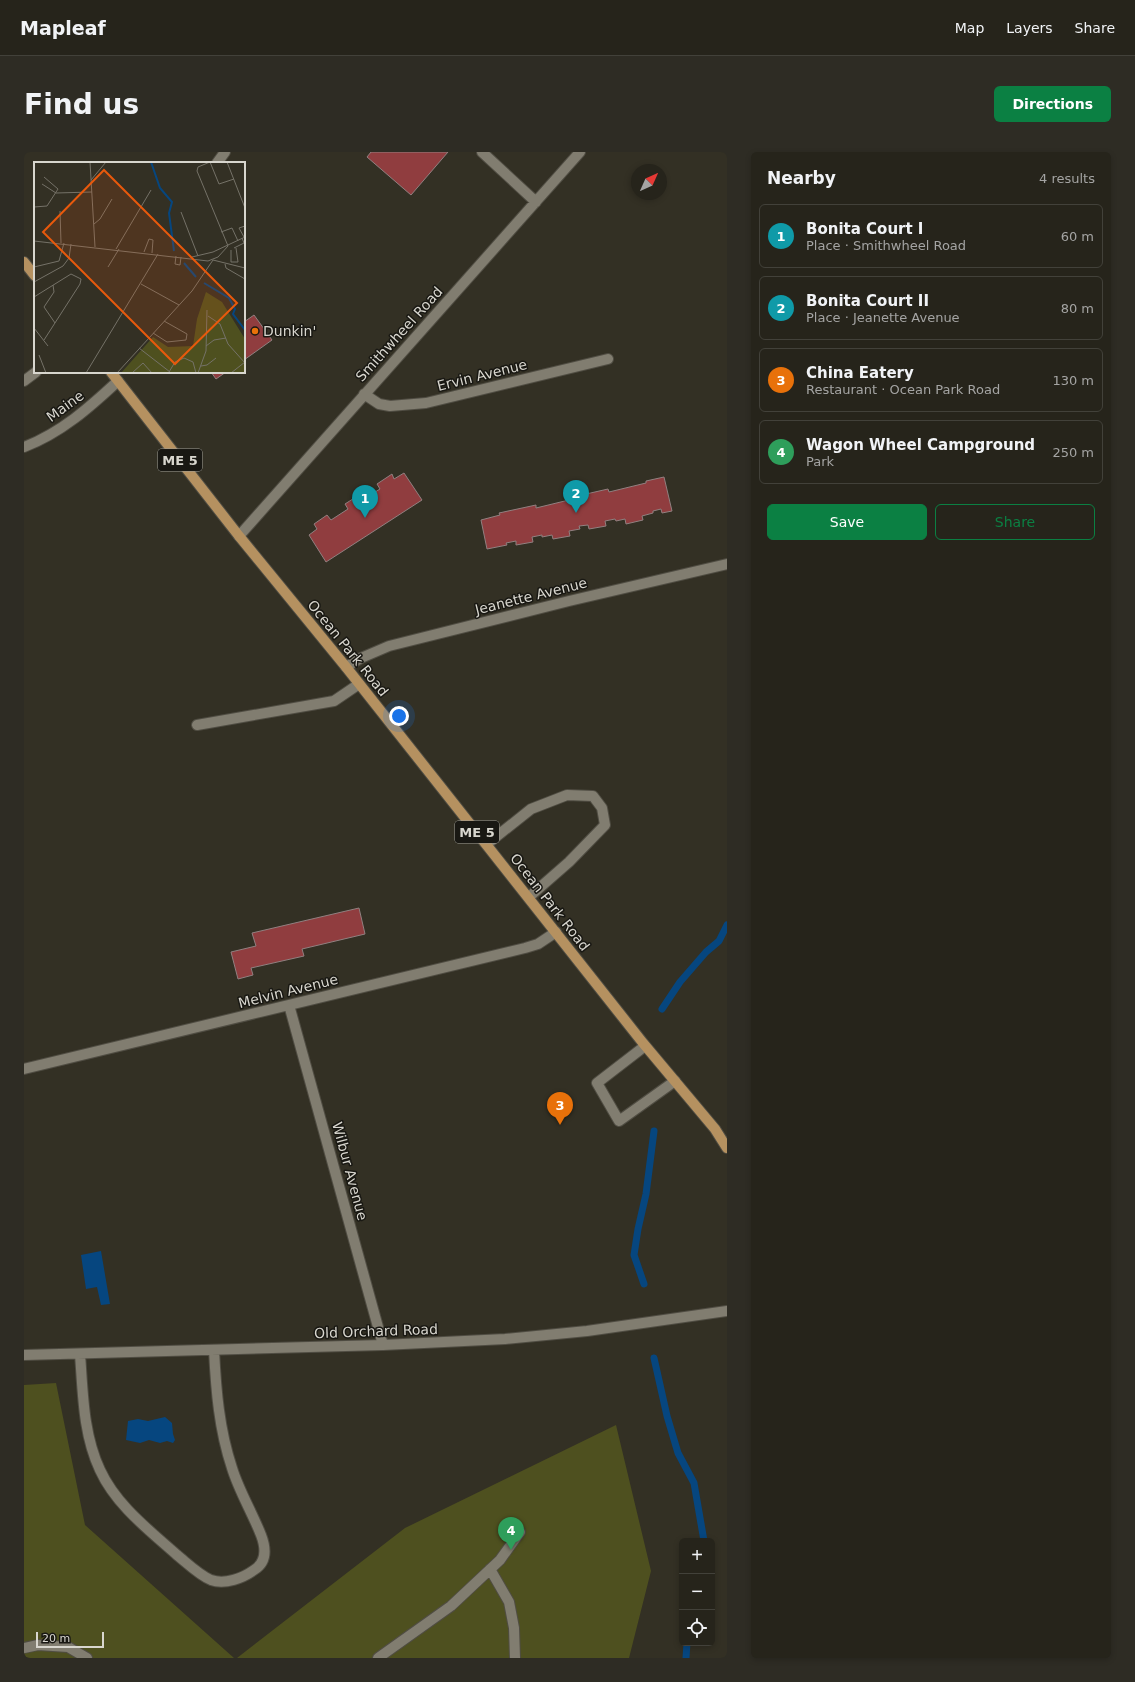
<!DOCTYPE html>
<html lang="en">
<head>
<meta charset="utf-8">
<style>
	body { margin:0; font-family:"DejaVu Sans",sans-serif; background:#2e2c24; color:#f1f3f6 }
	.controls { position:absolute; right:12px; bottom:12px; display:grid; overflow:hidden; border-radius:6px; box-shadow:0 2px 6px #0003 }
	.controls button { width:36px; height:36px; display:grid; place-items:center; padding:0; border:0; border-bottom:1px solid #42413a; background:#26241b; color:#f1f3f6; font:20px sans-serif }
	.compass { position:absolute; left:607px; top:12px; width:36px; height:36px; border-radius:50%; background:#26241b; box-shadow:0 2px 6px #0003; rotate:45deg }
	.scale { position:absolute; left:12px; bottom:10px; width:68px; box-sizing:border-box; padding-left:4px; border:2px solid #d8d6ce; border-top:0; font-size:11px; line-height:14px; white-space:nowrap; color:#d8d6ce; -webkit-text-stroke:3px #191813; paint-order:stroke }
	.you { position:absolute; left:375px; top:564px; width:14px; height:14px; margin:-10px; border:3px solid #fff; border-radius:50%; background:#1a73e8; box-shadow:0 0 0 6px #1a73e833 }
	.badge { display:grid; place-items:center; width:26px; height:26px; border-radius:50%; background:#0b8043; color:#fff; font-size:13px; font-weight:700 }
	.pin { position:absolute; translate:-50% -33px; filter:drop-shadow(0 1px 2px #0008) }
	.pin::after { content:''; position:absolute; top:21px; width:14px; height:12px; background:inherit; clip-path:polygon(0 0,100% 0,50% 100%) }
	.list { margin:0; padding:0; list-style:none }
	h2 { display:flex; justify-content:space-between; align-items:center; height:52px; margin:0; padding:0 16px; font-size:17px }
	h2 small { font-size:13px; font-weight:400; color:#a4a4a3 }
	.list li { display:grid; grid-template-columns:26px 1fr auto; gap:12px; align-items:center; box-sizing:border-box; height:64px; margin:0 8px 8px; padding:0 8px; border:1px solid #42413a; border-radius:6px }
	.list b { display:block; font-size:15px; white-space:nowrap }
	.list p { margin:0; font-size:13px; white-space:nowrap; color:#a4a4a3 }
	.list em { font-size:13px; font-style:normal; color:#a4a4a3 }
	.actions { display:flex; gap:8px; padding:12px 16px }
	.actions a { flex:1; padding:9px 0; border:1px solid #0b8043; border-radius:6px; text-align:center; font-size:14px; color:#0b8043 }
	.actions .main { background:#0b8043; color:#fff }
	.icon { flex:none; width:22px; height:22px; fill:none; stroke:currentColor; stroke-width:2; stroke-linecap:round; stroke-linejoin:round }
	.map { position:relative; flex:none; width:703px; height:1506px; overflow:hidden; border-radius:6px }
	header { display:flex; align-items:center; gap:24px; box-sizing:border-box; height:56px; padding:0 20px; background:#26241b; border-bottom:1px solid #42413a }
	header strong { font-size:19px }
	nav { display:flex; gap:22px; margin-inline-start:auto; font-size:14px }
	.intro { display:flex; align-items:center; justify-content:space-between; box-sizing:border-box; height:96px; padding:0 24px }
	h1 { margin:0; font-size:28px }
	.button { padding:10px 18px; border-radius:6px; background:#0b8043; color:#fff; font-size:14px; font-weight:700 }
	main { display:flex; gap:24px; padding:0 24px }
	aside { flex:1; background:#26241b; border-radius:6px; box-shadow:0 2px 6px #0003 }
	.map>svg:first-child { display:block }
	.green { fill:#4e501f }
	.water { fill:#06467f }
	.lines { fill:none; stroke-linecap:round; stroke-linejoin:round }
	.stream { stroke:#06467f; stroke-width:7 }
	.building { fill:#903d3f; stroke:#918080 }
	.minor-casing { stroke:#504d43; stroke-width:12 }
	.major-casing { stroke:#504d43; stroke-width:12 }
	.minor { stroke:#817d70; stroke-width:10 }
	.major { stroke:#b59160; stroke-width:10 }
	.food-dot { fill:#e8710a; stroke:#191813; stroke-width:1.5 }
	.labels { text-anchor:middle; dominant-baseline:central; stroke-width:3; stroke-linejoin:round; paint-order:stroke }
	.shield { fill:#191813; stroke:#9f9d96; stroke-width:1 }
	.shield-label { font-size:13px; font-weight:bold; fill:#d8d6ce }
	.poi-label { font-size:14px; fill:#d8d6ce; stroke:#191813; text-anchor:start }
	.street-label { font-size:14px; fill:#d8d6ce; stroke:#191813 }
	.inset-river { fill:none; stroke:#06467f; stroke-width:2 }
	.inset-road { fill:none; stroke:#757268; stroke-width:1 }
	.view { fill:#e8590c; fill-opacity:0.15; stroke:#e8590c; stroke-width:2 }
	.inset-edge { fill:none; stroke:#d8d6ce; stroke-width:2 }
</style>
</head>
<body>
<header>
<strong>Mapleaf</strong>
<nav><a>Map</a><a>Layers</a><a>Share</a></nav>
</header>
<div class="intro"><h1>Find us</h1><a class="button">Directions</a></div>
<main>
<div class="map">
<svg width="703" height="1506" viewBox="0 0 703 1506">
	<rect width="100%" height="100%" fill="#333024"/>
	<path class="green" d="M 32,1231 L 61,1373 L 210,1506 L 0,1506 L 0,1233 Z
		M 592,1273 L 627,1419 L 605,1506 L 213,1506 L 381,1376 Z"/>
	<path class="water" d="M 77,1099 L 86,1152 L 77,1153 L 73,1135 L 62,1137 L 57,1103 Z
		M 141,1265 L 148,1271 L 149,1282 L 151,1288 L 149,1291 L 143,1289 L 136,1291 L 125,1288 L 116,1291 L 102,1288 L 104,1269 L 114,1267 L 124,1269 Z"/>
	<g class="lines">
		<path class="stream" d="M 638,857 L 656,830 L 682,800 L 695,789 L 703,773
			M 620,1132 L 610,1103 L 614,1077 L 622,1042 L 630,979
			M 630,1206 L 643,1264 L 654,1301 L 670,1331 L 680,1389
			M 662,1506 L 663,1491"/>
	</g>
	<path class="building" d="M 347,0 L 424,0 L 387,43 L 343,5 Z
		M 230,163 L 248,188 L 220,208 L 220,170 Z
		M 187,220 L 202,220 L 192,227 Z
		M 380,321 L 398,348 L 302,410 L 285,383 L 293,377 L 290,372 L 303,363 L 307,368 L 324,357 L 321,352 L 335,343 L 338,348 L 356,337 L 353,332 L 368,322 L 370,327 Z
		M 640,325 L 648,359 L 638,361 L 637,357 L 629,359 L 629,361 L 618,364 L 619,368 L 602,372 L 601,367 L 592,369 L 591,367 L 581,369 L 582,374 L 565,377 L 564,373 L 555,374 L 556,377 L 545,379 L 546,384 L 529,387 L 528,383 L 518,385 L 518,383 L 508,385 L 509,390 L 492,393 L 492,389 L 482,391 L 483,393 L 463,397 L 457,368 L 476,363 L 475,361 L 512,353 L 512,356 L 549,347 L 549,345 L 584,337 L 585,340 L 622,331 L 622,329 Z
		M 335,756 L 341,782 L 278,797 L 280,804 L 227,816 L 229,823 L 214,827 L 207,800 L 232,794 L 228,781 Z"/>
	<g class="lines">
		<defs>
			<path id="minor" d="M 458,0 L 512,50
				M 193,11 L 201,0
				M 0,229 L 12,220
				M 340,242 L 355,252 L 366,254 L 402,251 L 584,207
				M 0,295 C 37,281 66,255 94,229
				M 215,384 L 556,0
				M 322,515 L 337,506 L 365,494 L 545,449 L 703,412
				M 173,573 L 310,549 L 335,532
				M 463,692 L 507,657 L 543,643 L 569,644 L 578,656 L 581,673 L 545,710 L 505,745
				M 265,853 L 359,1193
				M 621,894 L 573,931 L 595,969 L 651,929
				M 0,917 L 501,796 L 514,792 L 532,780
				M 56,1202 C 59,1241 59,1282 76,1318 C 92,1353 125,1378 153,1403 C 163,1411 175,1423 187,1428 C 201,1433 219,1426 230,1418 C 243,1410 242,1396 237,1383 C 228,1360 215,1339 208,1316 C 195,1277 192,1238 190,1198
				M 0,1203 L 359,1193 L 481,1187 L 563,1179 L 703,1159
				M 466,1417 L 485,1450 L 490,1476 L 491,1506
				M 0,1496 L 14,1493 L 44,1495 L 63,1506
				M 354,1506 L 427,1454 L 476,1408 L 496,1380"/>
			<path id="major" d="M 0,110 L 11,124
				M 87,220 L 215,384 L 322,515 L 619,891 L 691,977 L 703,996"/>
		</defs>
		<use href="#minor" class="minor-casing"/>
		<use href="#major" class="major-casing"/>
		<use href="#minor" class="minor"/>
		<use href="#major" class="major"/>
	</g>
	<circle class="food-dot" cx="231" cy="179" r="4"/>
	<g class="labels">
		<g class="shield">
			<rect x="134" y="297" width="44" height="22" rx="3"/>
			<rect x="431" y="669" width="44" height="22" rx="3"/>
		</g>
		<g class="shield-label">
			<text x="156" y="308">ME 5</text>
			<text x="453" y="680">ME 5</text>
		</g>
		<g class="poi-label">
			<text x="239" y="179">Dunkin'</text>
		</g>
		<g class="street-label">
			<text transform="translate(375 182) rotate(-48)">Smithwheel Road</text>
			<text transform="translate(458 223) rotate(-14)">Ervin Avenue</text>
			<text transform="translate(41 254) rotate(-36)">Maine</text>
			<text transform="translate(507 444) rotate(-14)">Jeanette Avenue</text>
			<text transform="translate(324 496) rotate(51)">Ocean Park Road</text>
			<text transform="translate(526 750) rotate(52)">Ocean Park Road</text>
			<text transform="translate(264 839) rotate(-14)">Melvin Avenue</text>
			<text transform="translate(326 1019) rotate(75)">Wilbur Avenue</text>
			<text transform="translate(352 1179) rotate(-2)">Old Orchard Road</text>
		</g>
	</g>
	<g transform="translate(10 10)">
		<rect width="211" height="211" fill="#333024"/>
		<path d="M 172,130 L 188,140 L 211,177 L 211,211 L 87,211 L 119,175 L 134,185 L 159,184 L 163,157 Z" fill="#4e501f"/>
		<path class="inset-river" d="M 117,0 L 126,26 L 138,40 L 135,51 L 140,89M 150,101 L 162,115M 170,121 L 195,136 L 201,147 L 199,152 L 211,168"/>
		<path class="inset-road" d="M 56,0 L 61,85M 176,0 L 164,5 L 163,9 L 194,84M 176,0 L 185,22 L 200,17M 193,0 L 211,46M 57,18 L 72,0M 8,22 L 22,31 L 58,30M 0,45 L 13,44 L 24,27 L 10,15M 26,49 L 27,81M 147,50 L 164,94M 60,62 L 66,57 L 78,37M 187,70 L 198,66 L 204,79M 210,75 L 205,66 L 211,64M 0,79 L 174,99 L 184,95 L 194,84M 200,86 L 210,81 L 208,76M 82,87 L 117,28M 197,88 L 197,100 L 204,100 L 202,86M 110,90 L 115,77 L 119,78 L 118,91M 142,94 L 141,102 L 146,103 L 147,95M 158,95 L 179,90 L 211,75M 191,102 L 192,106 L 211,117M 0,105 L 25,99 L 30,81M 74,105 L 85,87M 0,120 L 29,104 L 35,96 L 37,82M 107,122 L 145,143M 19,123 L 20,130 L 10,145 L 21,161M 0,135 L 37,112 L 47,117 L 46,122 L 10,178M 174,154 L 186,162 L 194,182 L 211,201M 0,166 L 14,184M 119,171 L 133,180 L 152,178 L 153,172 L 130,159M 172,184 L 180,178 L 192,176M 105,186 L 136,210M 5,193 L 12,211M 167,204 L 173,203 L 182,196M 135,210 L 141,200 L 150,196 L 159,200 L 162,211M 52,211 L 124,92M 83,211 L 158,129 L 179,98 L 211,106M 98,211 L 109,201 L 118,211M 164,211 L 172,189 L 173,148M 197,211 L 211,200"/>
		<path class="view" d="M 70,8 L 203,141 L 141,202 L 9,70 Z"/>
		<rect width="211" height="211" class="inset-edge"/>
	</g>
</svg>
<div class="controls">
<button>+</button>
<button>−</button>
<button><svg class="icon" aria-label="locate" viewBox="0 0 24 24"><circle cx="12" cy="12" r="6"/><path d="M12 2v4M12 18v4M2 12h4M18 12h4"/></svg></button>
</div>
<svg class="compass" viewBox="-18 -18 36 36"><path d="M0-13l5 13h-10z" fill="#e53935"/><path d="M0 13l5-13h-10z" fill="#a4a4a3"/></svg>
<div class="scale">20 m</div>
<div class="you"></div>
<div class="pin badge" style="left:341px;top:366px;background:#0f9aa8">1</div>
<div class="pin badge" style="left:552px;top:361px;background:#0f9aa8">2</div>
<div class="pin badge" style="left:536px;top:973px;background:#e8710a">3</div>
<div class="pin badge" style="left:487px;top:1398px;background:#2e9e5b">4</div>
</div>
<aside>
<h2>Nearby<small>4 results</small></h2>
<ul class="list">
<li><span class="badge" style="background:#0f9aa8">1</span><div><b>Bonita Court I</b><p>Place · Smithwheel Road</p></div><em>60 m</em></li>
<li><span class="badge" style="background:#0f9aa8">2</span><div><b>Bonita Court II</b><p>Place · Jeanette Avenue</p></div><em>80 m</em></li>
<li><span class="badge" style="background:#e8710a">3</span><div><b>China Eatery</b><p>Restaurant · Ocean Park Road</p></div><em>130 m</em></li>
<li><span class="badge" style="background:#2e9e5b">4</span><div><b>Wagon Wheel Campground</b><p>Park</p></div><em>250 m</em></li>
</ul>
<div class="actions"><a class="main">Save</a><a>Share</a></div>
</aside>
</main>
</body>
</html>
